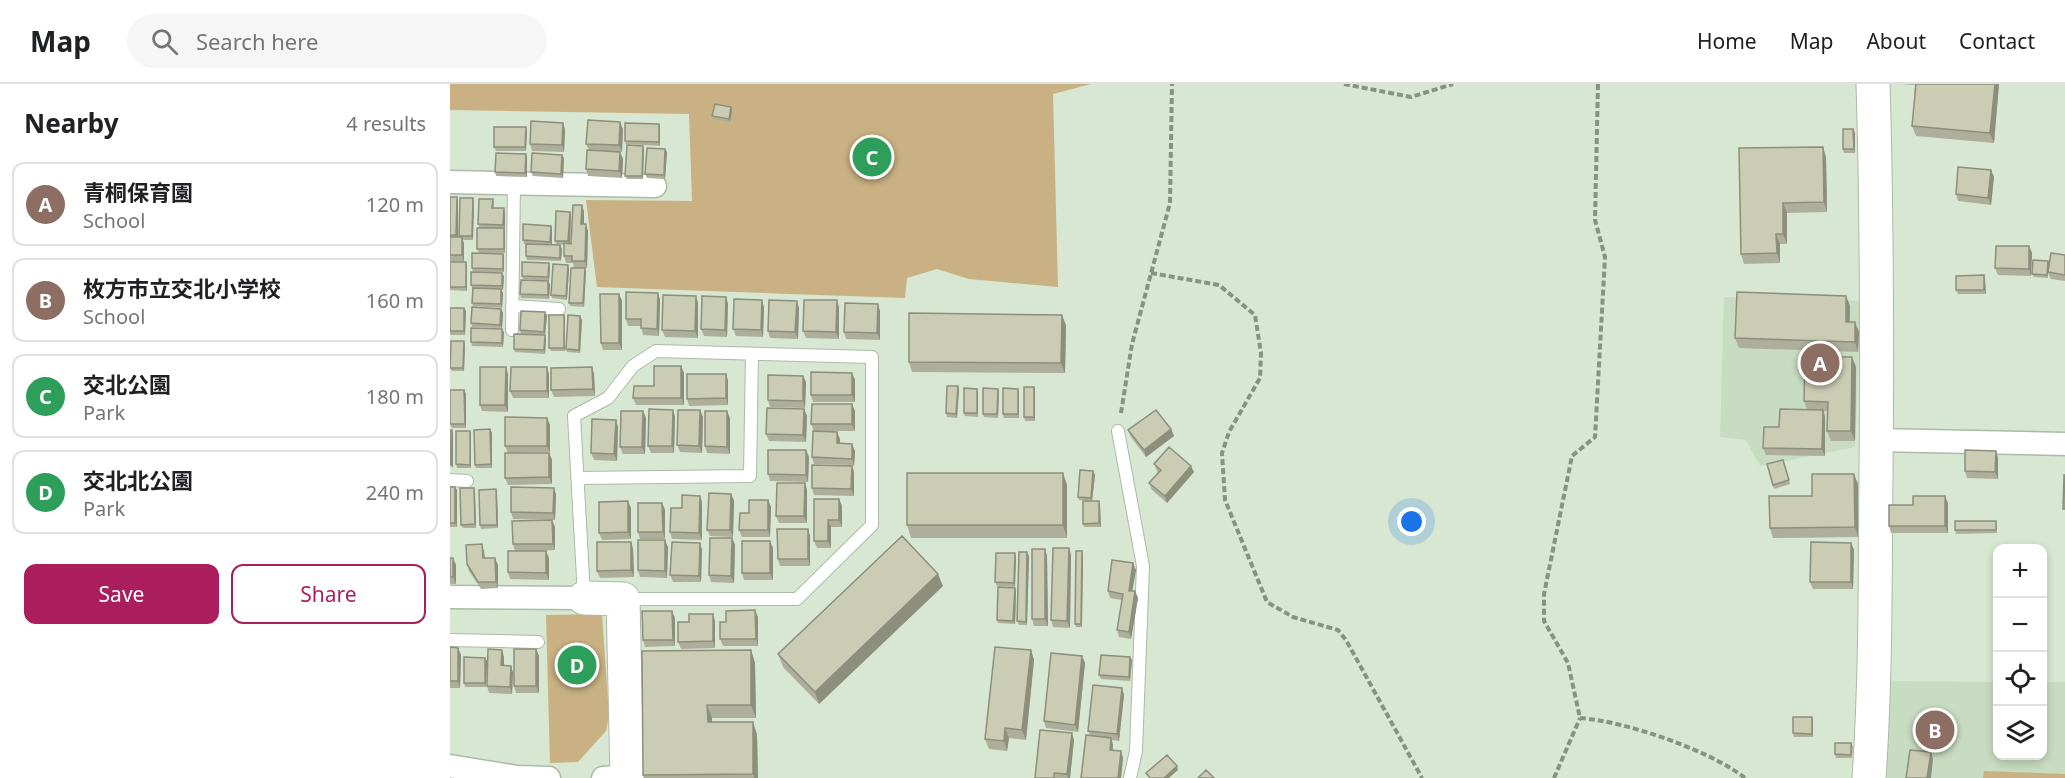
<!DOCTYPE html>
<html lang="en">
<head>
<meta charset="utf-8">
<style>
	body { margin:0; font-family:"Noto Sans","Noto Sans JP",sans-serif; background:#f6f6f6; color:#202124 }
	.controls { position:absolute; right:18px; bottom:18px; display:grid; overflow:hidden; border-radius:12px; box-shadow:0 3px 9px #0003 }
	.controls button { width:54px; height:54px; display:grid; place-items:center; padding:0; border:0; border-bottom:2px solid #e0e0e0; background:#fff; color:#202124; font:30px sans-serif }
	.you { position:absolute; left:962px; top:438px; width:21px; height:21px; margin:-15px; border:4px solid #fff; border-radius:50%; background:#1a73e8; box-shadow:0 0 0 9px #1a73e833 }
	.badge { display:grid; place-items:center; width:39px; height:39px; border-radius:50%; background:#ab1e5d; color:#fff; font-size:20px; font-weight:700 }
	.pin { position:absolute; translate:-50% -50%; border:3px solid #fff; box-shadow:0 2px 6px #0006 }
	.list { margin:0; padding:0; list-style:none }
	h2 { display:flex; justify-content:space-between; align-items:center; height:78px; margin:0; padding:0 24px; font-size:26px }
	h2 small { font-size:20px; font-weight:400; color:#757577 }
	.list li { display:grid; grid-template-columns:39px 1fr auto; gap:18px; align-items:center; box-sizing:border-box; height:84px; margin:0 12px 12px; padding:0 12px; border:2px solid #e0e0e0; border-radius:12px }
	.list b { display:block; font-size:22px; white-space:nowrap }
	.list p { margin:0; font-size:20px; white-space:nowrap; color:#757577 }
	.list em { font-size:20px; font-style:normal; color:#757577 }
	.actions { display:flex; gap:12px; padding:18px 24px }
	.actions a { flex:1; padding:14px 0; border:2px solid #ab1e5d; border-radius:12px; text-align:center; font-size:21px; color:#ab1e5d }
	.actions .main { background:#ab1e5d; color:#fff }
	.icon { flex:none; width:33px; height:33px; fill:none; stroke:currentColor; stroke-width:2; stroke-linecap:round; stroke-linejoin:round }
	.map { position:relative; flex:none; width:1615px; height:694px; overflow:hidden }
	header { display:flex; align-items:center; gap:36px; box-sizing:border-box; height:84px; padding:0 30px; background:#fff; border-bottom:2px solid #e0e0e0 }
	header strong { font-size:28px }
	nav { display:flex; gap:33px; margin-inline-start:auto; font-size:21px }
	.search { width:420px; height:54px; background:#f6f6f6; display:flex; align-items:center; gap:15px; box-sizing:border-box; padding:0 21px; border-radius:33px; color:#757577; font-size:22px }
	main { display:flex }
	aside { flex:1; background:#fff }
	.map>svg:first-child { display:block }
	.built { fill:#c8dcc1 }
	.green { fill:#c9b183 }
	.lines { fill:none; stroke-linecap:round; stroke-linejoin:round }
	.lane-casing { stroke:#abbba6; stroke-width:14 }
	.street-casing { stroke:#abbba6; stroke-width:25 }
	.secondary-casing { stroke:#abbba6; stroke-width:35 }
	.path { stroke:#869282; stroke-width:4; stroke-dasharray:6 3; stroke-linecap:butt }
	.lane { stroke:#fff; stroke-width:12 }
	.street { stroke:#fff; stroke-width:22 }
	.secondary { stroke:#fff; stroke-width:33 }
	.wall { fill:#aeaf9a }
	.shaded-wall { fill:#8d8f7d }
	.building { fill:#caccb3; stroke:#8d8f7d; stroke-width:1.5 }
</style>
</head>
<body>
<header>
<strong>Map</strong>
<div class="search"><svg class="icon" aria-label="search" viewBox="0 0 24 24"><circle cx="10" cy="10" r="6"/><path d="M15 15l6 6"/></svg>Search here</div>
<nav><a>Home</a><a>Map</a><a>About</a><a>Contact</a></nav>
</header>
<main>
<aside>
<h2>Nearby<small>4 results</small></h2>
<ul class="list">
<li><span class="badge" style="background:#8d6e63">A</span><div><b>青桐保育園</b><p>School</p></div><em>120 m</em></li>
<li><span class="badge" style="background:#8d6e63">B</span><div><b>枚方市立交北小学校</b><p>School</p></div><em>160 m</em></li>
<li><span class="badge" style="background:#2e9e5b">C</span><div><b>交北公園</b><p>Park</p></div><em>180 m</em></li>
<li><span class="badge" style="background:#2e9e5b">D</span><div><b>交北北公園</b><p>Park</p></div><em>240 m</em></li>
</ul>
<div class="actions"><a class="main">Save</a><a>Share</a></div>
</aside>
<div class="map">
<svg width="1615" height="694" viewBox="0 0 1615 694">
	<rect width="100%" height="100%" fill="#d7e7d2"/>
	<path class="built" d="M 1274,213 L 1411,217 L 1405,363 L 1310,382 L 1296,356 L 1270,353 Z
		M 1424,597 L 1547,598 L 1548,672 L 1592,672 L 1593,598 L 1615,598 L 1615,694 L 1419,694 Z"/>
	<path class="green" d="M 0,0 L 641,0 L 603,10 L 608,203 L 519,195 L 487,185 L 457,194 L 455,214 L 147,203 L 136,116 L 242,117 L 239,30 L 0,26 Z
		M 152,530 L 159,631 L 156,647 L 128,678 L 100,679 L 96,531 Z
		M 1534,687 L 1615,690 L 1615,694 L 1533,694 Z"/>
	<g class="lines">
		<defs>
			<path id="lane" d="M 62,222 L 109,225
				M 62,246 L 64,100
				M 668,347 L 693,482 L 686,667 L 680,694
				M 128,394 L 300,392 L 302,270
				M 0,396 L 17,397
				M 134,512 L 124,332 L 158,314 L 183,282 L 206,267 L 422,273 L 422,441 L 347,515 L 174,515
				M 0,556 L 88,558"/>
			<path id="street" d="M 0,98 L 205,102
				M 1426,356 L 1615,360
				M 0,513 L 134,514
				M 0,682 L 67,693 L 99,694
				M 153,694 L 177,692"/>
			<path id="secondary" d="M 134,514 L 173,515 L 177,694
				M 1419,694 C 1426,593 1425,492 1426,390 C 1427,260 1427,130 1423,0"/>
		</defs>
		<use href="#lane" class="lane-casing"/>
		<use href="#street" class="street-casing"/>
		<use href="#secondary" class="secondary-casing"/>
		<path class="path" d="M 894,0 L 961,13 L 1003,0
			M 1148,0 L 1145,136 L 1155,173 L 1145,353 L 1122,372 L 1094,510 L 1094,537 L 1118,579 L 1130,634 C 1174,637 1260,666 1295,694
			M 701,189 L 769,201 L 805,231 L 811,269 L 810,294 L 779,348 L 772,369 L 775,416 L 817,518 L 843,533 L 888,546 L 896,556 L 972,694
			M 671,329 L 682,260 L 720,119 L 722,0
			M 1104,694 L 1130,634"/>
		<use href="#lane" class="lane"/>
		<use href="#street" class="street"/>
		<use href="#secondary" class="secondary"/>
	</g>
	<path class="wall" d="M 1451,0 L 1549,0 L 1544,59 L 1466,52 L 1462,42 L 1465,1 Z
		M 281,23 L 282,27 L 280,38 L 264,35 L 262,32 Z
		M 113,39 L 115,46 L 114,68 L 82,67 L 80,60 Z
		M 209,40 L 210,44 L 210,62 L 176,60 L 175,57 Z
		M 76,43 L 77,47 L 76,67 L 46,67 L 44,63 Z
		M 173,45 L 172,68 L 170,68 L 173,75 L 172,94 L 138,92 L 136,85 L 139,66 L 136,60 Z
		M 1403,45 L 1405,49 L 1405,69 L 1394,69 L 1393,65 Z
		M 1289,64 L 1376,73 L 1377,128 L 1337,129 L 1337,160 L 1330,160 L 1330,179 L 1294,180 L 1291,170 Z
		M 194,65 L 193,95 L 177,95 L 175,92 Z
		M 217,68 L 215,95 L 197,94 L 195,90 Z
		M 76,70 L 77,74 L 77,93 L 46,92 L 45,88 Z
		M 114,74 L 113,94 L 83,92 L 81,88 Z
		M 1541,86 L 1544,93 L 1541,121 L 1508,117 L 1506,110 Z
		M 0,113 L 8,117 L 8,153 L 10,153 L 23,114 L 24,118 L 23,156 L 13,156 L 14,160 L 14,178 L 0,178 Z
		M 43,115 L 44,118 L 44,124 L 54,124 L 55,128 L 55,144 L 54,144 L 55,148 L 55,169 L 29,169 L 27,165 L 29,143 L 28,140 Z
		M 132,121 L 134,128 L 134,140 L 138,147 L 137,184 L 124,184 L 123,179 L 116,179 L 114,172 L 114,161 L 106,160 L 105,157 L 120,128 L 121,132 L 120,160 L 121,160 Z
		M 102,145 L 102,161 L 112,165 L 111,177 L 77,176 L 76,172 L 76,160 L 74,160 L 73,156 Z
		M 1579,162 L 1582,169 L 1581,192 L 1548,191 L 1545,184 Z
		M 53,170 L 54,173 L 54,188 L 23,188 L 22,184 Z
		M 1615,171 L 1615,197 L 1601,195 L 1598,189 L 1598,194 L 1584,193 L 1582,190 L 1598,177 L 1599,181 Z
		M 0,178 L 17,182 L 17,207 L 0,206 Z
		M 100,183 L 99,197 L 73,195 L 72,192 Z
		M 135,184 L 136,188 L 134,223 L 120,222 L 119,219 Z
		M 119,185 L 117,216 L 102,214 L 101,211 Z
		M 54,192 L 53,206 L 51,206 L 53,209 L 52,224 L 23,222 L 22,219 L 22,204 L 21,201 Z
		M 1535,195 L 1536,210 L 1508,210 L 1506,206 Z
		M 100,200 L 99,215 L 71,214 L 70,210 Z
		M 208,209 L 210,216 L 209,252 L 193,251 L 191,242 L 178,242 L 176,235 Z
		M 169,210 L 172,217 L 172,266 L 153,266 L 151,259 Z
		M 246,212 L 248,219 L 248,254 L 215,253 L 212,246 Z
		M 1396,212 L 1400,222 L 1400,238 L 1409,248 L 1408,268 L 1289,264 L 1285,254 Z
		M 276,213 L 278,220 L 277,253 L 254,252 L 251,245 Z
		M 314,223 L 313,253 L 286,252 L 283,245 Z
		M 389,223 L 389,255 L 356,254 L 353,247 Z
		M 0,224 L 16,227 L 15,251 L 0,251 Z
		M 349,224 L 348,255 L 320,254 L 318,247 Z
		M 51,225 L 53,229 L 52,244 L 22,243 L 21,239 Z
		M 430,227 L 430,256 L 396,255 L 394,248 Z
		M 97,232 L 95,251 L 96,255 L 95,270 L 65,268 L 64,265 L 71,250 L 70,246 Z
		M 115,235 L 115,267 L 101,267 L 99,264 Z
		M 132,236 L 130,269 L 117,268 L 116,265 Z
		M 616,241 L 615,289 L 462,288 L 459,278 Z
		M 54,248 L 53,263 L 22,262 L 21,258 Z
		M 14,257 L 15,261 L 14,287 L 2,287 L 0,284 Z
		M 1402,273 L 1406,283 L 1405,357 L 1381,357 L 1377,347 L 1378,327 L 1374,327 L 1375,333 L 1375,372 L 1316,371 L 1313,364 L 1329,343 L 1357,325 L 1354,317 Z
		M 231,282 L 234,289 L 234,321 L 186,321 L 183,314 L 204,302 Z
		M 142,283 L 144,290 L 145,312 L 104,313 L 101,306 Z
		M 402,289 L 405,296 L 405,318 L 363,318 L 361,311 Z
		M 58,290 L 58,328 L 32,327 L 30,321 Z
		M 99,290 L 99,314 L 63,314 L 60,307 Z
		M 276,290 L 278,297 L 278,321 L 239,322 L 237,315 Z
		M 353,292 L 356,298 L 355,324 L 320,323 L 318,316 Z
		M 584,303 L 585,306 L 585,337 L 575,337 L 574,333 Z
		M 548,305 L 549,308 L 548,334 L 534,333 L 533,330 Z
		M 568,305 L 569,309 L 569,334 L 554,334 L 553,330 Z
		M 14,306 L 16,310 L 16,344 L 2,344 L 0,340 Z
		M 509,306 L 507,334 L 497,333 L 496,329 Z
		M 528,308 L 528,333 L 515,332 L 514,329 Z
		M 402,320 L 405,327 L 405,347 L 364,347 L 361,340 Z
		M 354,325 L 357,332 L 356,358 L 319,357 L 316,350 Z
		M 223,326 L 225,333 L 224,369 L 201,369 L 198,362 Z
		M 250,326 L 253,333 L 252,369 L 230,368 L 227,361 Z
		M 193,327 L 196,334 L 195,370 L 173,370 L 170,363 Z
		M 97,334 L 100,341 L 100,368 L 58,369 L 55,362 Z
		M 280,334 L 280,370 L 257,369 L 255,362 Z
		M 166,336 L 168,343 L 167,377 L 144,376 L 141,369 Z
		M 40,345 L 42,349 L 42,384 L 26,384 L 25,381 Z
		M 721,345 L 724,352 L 696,373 L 681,353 L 678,346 Z
		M 21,350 L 21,384 L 7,384 L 6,380 Z
		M 390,355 L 390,360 L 405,367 L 404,382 L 402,382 L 404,388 L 404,412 L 364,411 L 362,404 L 399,381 L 364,380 L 362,373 Z
		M 99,369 L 102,376 L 102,400 L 58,401 L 55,394 Z
		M 359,373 L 358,398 L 320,397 L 318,390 Z
		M 1548,374 L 1548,395 L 1517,394 L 1515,387 Z
		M 1333,376 L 1340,400 L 1324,405 L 1317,380 Z
		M 704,380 L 744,388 L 717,419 L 702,406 L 699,399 L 708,389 L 707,387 Z
		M 643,387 L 645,391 L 642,417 L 650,421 L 651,443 L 634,443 L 633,440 L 640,417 L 629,416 L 628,413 Z
		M 613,389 L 617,401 L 617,454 L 461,454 L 457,441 Z
		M 355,399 L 357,406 L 357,439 L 329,439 L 326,432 Z
		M 1408,400 L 1408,453 L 1323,454 L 1320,444 L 1362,412 Z
		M 0,403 L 7,406 L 7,443 L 0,443 Z
		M 104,404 L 106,411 L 105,436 L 63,435 L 61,428 Z
		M 25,407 L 26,444 L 13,444 L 11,441 Z
		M 47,409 L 48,444 L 31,445 L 30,441 Z
		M 281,410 L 284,417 L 283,453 L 260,452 L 257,446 Z
		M 250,412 L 252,418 L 252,456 L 222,455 L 220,448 L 232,424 Z
		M 389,415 L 392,422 L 392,443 L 381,443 L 381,464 L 367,464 L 364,457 Z
		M 318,416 L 321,423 L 320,453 L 292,453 L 289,446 L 299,429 Z
		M 212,419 L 215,426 L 215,455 L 190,455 L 188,448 Z
		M 1498,419 L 1498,449 L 1441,449 L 1439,442 L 1463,421 Z
		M 181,424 L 181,455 L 152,456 L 149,449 Z
		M 1547,441 L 1547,449 L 1506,450 L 1505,446 Z
		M 105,443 L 105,466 L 87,467 L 99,474 L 99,496 L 60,495 L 58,488 L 65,467 L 63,460 Z
		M 358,445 L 360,452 L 360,482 L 330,482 L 328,475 Z
		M 282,454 L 285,461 L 284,499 L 261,498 L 259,491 Z
		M 181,458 L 183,465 L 184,493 L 150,494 L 147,487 Z
		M 250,459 L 252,466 L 251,498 L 223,498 L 220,491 Z
		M 1401,459 L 1404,466 L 1403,505 L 1363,505 L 1360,498 Z
		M 218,463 L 217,494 L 190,493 L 188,486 Z
		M 323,464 L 323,496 L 294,496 L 292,489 Z
		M 619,464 L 621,471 L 620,544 L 603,543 L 601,536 Z
		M 595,465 L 597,472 L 598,542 L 584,542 L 582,535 Z
		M 34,467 L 35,474 L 48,481 L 48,504 L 31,505 L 19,487 L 17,480 Z
		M 632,467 L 633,471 L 632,543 L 626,543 L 625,540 Z
		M 579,472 L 577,541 L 569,541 L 567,537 Z
		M 566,473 L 565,503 L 547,502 L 545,498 Z
		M 0,474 L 3,474 L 6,481 L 6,500 L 0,500 Z
		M 686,486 L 682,507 L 685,507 L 688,514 L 681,555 L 669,553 L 667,546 L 672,516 L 660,514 L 658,507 Z
		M 493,502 L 369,620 L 333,583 L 328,570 Z
		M 565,504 L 566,508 L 565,540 L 548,539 L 547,536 Z
		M 308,533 L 308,562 L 273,562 L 270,555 L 276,538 Z
		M 225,534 L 225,562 L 195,563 L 193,556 Z
		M 265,537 L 265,564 L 231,565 L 228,558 Z
		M 0,563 L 8,564 L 11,571 L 10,604 L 0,604 Z
		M 86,565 L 89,572 L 89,609 L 66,609 L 64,602 Z
		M 301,566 L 305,579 L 306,634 L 262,634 L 262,638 L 303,638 L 307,651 L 308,694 L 194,694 L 193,691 Z
		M 581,566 L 584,576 L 576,656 L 559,654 L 557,667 L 539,665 L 535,655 Z
		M 632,572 L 635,579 L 628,648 L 596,644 L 594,637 Z
		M 54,573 L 54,581 L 61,582 L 63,589 L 62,610 L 39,609 L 37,602 Z
		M 680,573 L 682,576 L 680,597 L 651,595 L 649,591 Z
		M 35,574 L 37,577 L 36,603 L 15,603 L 14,599 Z
		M 672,604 L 674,611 L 669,657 L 662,656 L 663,661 L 663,666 L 673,674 L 671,694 L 631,694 L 640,651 L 638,647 Z
		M 1362,633 L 1363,637 L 1363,653 L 1344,653 L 1343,649 Z
		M 624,656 L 620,694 L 585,694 Z
		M 1401,659 L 1403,663 L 1402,674 L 1386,674 L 1385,670 Z"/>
	<path class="shaded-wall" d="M 1545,0 L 1549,0 L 1544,59 L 1540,49 Z
		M 281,23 L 282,27 L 280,38 L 279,35 Z
		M 170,38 L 173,45 L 172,68 L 169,61 Z
		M 113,39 L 115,46 L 114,68 L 112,61 Z
		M 209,40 L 210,44 L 210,62 L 209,58 Z
		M 76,43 L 77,47 L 76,67 L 75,63 Z
		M 1403,45 L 1405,49 L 1405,69 L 1404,65 Z
		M 193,62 L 194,65 L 193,95 L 192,92 Z
		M 1373,63 L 1376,73 L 1377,128 L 1374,118 Z
		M 215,65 L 217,68 L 215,95 L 214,91 Z
		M 170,68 L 173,75 L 172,94 L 169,87 Z
		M 76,70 L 77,74 L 77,93 L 75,89 Z
		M 112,71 L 114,74 L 113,94 L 111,90 Z
		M 1541,86 L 1544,93 L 1541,121 L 1538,114 Z
		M 7,113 L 8,117 L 8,155 L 6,151 Z
		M 23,114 L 24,118 L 23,156 L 22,152 Z
		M 1333,119 L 1337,129 L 1337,160 L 1333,150 Z
		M 132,121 L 134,128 L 134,147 L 131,140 Z
		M 54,124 L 55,128 L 55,144 L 53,141 Z
		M 120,128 L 121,132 L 120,161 L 118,157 Z
		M 136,140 L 138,147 L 137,184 L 135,177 Z
		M 101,142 L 102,145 L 102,161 L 100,158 Z
		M 54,144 L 55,148 L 55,169 L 54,165 Z
		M 1326,150 L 1330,160 L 1330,179 L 1327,169 Z
		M 12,153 L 14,160 L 14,178 L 12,171 Z
		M 110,161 L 112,165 L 111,177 L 110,174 Z
		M 1579,162 L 1582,169 L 1581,192 L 1579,185 Z
		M 53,170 L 54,173 L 54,188 L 53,185 Z
		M 16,178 L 17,182 L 17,207 L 16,203 Z
		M 99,179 L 100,183 L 99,197 L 98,193 Z
		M 118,181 L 119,185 L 117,216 L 116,212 Z
		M 135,184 L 136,188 L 134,223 L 133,219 Z
		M 52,189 L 54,192 L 53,206 L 52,202 Z
		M 1534,191 L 1535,195 L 1536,210 L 1534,206 Z
		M 98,197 L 100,200 L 99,215 L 98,211 Z
		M 51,205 L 53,209 L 52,224 L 51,220 Z
		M 208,209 L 210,216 L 209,252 L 207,245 Z
		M 169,210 L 172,217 L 172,266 L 169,259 Z
		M 246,212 L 248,219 L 248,254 L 245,247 Z
		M 1396,212 L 1400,222 L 1399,248 L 1396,238 Z
		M 276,213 L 278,220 L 277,253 L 275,246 Z
		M 312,216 L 314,223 L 313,253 L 311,246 Z
		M 387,216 L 389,223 L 389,255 L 386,248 Z
		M 347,217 L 349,224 L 348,255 L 345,248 Z
		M 428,220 L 430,227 L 430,256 L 427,249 Z
		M 14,224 L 16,227 L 15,251 L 14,247 Z
		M 51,225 L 53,229 L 52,244 L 50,241 Z
		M 95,228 L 97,232 L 95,251 L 94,248 Z
		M 114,231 L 115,235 L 115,267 L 114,264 Z
		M 612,231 L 616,241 L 615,289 L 611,279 Z
		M 130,232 L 132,236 L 130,269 L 129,266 Z
		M 1405,238 L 1409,248 L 1408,268 L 1405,258 Z
		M 52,245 L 54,248 L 53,263 L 52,259 Z
		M 95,251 L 96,255 L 95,270 L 94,266 Z
		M 14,257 L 15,261 L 14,287 L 13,284 Z
		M 1402,273 L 1406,283 L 1405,357 L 1401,347 Z
		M 231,282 L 234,289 L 234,321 L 231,314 Z
		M 56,283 L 58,290 L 58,328 L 55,321 Z
		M 97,283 L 99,290 L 99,314 L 97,307 Z
		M 142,283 L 144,290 L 145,312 L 143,305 Z
		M 402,289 L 405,296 L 405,318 L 402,311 Z
		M 276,290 L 278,297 L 278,321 L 276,314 Z
		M 353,292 L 356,298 L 355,324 L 353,317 Z
		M 508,302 L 509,306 L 507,334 L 506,330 Z
		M 584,303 L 585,306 L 585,337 L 584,333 Z
		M 527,305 L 528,308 L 528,333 L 527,329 Z
		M 548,305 L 549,308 L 548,334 L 547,330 Z
		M 568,305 L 569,309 L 569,334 L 568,330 Z
		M 14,306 L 16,310 L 16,344 L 15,340 Z
		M 402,320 L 405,327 L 405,347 L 402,340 Z
		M 354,325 L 357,332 L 356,358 L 353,351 Z
		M 223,326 L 225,333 L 224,369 L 222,362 Z
		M 250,326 L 253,333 L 252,369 L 249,362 Z
		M 1373,326 L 1375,333 L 1375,372 L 1372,365 Z
		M 193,327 L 196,334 L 195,370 L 192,363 Z
		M 277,327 L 280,334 L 280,370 L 277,363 Z
		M 97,334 L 100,341 L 100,368 L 97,362 Z
		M 166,336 L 168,343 L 167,377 L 164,370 Z
		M 40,345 L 42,349 L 42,384 L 41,380 Z
		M 721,345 L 724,352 L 696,373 L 694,366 Z
		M 2,346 L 3,350 L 3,384 L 1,381 Z
		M 20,347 L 21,350 L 21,384 L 20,381 Z
		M 387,348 L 390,355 L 389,366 L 387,359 Z
		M 402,360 L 405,367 L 404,382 L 402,375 Z
		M 356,366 L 359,373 L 358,398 L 356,391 Z
		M 1546,367 L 1548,374 L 1548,395 L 1545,388 Z
		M 99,369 L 102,376 L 102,400 L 99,393 Z
		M 402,382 L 404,388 L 404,412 L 401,405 Z
		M 741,382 L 744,388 L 717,419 L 715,412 Z
		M 643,387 L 645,391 L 642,417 L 641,414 Z
		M 613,389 L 617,401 L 617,454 L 613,441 Z
		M 1404,390 L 1408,400 L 1408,453 L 1405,443 Z
		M 355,399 L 357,406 L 357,439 L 354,432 Z
		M 5,403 L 7,406 L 7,443 L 5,439 Z
		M 24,404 L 25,407 L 26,444 L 25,440 Z
		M 104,404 L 106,411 L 105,436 L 103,429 Z
		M 46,405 L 47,409 L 48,444 L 47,441 Z
		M 281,410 L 284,417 L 283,453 L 280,446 Z
		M 250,412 L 252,418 L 252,456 L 249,449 Z
		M 1495,412 L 1498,419 L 1498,449 L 1495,442 Z
		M 389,415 L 392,422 L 392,443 L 389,436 Z
		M 318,416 L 321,423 L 320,453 L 318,446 Z
		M 178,417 L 181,424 L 181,455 L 178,448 Z
		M 649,417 L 650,421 L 651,443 L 649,439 Z
		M 212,419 L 215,426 L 215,455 L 213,448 Z
		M 102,436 L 105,443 L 105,466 L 103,460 Z
		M 378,436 L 381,443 L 381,464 L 378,457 Z
		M 358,445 L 360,452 L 360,482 L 358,475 Z
		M 282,454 L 285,461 L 284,499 L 281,492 Z
		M 215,456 L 218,463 L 217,494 L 215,487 Z
		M 320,457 L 323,464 L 323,496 L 320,489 Z
		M 181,458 L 183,465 L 184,493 L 181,486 Z
		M 250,459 L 252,466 L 251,498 L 249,492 Z
		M 1401,459 L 1404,466 L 1403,505 L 1401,498 Z
		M 32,460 L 34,467 L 35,481 L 33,474 Z
		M 619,464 L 621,471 L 620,544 L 617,537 Z
		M 595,465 L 597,472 L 598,542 L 595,535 Z
		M 96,467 L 99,474 L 99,496 L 96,489 Z
		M 632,467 L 633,471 L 632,543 L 631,540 Z
		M 577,468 L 579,472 L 577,541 L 576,538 Z
		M 565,469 L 566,473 L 565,503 L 564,499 Z
		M 3,474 L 6,481 L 6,500 L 3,493 Z
		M 45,474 L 48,481 L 48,504 L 46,498 Z
		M 683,479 L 686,486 L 681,514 L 679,507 Z
		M 488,490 L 493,502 L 369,620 L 365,608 Z
		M 565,504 L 566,508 L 565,540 L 563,537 Z
		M 685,507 L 688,514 L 681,555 L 679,548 Z
		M 305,526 L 308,533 L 308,562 L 306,555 Z
		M 222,527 L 225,534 L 225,562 L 223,556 Z
		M 263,530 L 265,537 L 265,564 L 263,557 Z
		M 8,564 L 11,571 L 10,604 L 8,597 Z
		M 86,565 L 89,572 L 89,609 L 86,602 Z
		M 52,566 L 54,573 L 54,588 L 51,581 Z
		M 301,566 L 305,579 L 306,634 L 301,621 Z
		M 581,566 L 584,576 L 576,656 L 572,646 Z
		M 632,572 L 635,579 L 628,648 L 625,641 Z
		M 680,573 L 682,576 L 680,597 L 679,593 Z
		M 35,574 L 37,577 L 36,603 L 35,599 Z
		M 61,582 L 63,589 L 62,610 L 60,603 Z
		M 672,604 L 674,611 L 669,657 L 667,650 Z
		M 257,621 L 262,634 L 262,651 L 258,638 Z
		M 1362,633 L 1363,637 L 1363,653 L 1362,650 Z
		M 303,638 L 307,651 L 308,694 L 304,694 L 303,690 Z
		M 555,644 L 559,654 L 557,667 L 554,657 Z
		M 622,649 L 624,656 L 620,694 L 618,694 L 617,690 Z
		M 661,654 L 663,661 L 662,673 L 660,666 Z
		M 671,667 L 673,674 L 671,694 L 668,694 Z
		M 1481,668 L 1483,675 L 1481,694 L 1477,694 Z
		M 727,682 L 728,686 L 719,694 L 714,694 Z"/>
	<path class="building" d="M 1466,0 L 1545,0 L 1540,49 L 1462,42 Z
		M 265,20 L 281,23 L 279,35 L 262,32 Z
		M 138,36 L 170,38 L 169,61 L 136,60 Z
		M 81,37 L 113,39 L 112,61 L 80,60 Z
		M 175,39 L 209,40 L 209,58 L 175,57 Z
		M 44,43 L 76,43 L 75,63 L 44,63 Z
		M 1393,45 L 1403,45 L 1404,65 L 1393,65 Z
		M 177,61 L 193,62 L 192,92 L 175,92 Z
		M 1373,63 L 1374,118 L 1333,119 L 1333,150 L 1326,150 L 1327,169 L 1291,170 L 1289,64 Z
		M 197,64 L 215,65 L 214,91 L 195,90 Z
		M 137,66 L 170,68 L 169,87 L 136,85 Z
		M 46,69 L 76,70 L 75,89 L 45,88 Z
		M 82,69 L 112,71 L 111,90 L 81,88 Z
		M 1508,83 L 1541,86 L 1538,114 L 1506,110 Z
		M 0,113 L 7,113 L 6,151 L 0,151 Z
		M 10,114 L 23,114 L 22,152 L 9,152 Z
		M 29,115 L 43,115 L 42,124 L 54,124 L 53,141 L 28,140 Z
		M 123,121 L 132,121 L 131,140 L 136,140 L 135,177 L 122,177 L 122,172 L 114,172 L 114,159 L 121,160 Z
		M 106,127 L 120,128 L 118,157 L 105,157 Z
		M 73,140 L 101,142 L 100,158 L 73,156 Z
		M 27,144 L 54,144 L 54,165 L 27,165 Z
		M 0,153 L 12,153 L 12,171 L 0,171 Z
		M 76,160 L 110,161 L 110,174 L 76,172 Z
		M 1546,162 L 1579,162 L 1579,185 L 1545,184 Z
		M 22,169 L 53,170 L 53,185 L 22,184 Z
		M 1601,169 L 1615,171 L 1615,191 L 1598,188 Z
		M 1583,176 L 1598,177 L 1597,191 L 1582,190 Z
		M 0,178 L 16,178 L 16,203 L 0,203 Z
		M 72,178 L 99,179 L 98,193 L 72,192 Z
		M 103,180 L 118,181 L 116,212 L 101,211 Z
		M 121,184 L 135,184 L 133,219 L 119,219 Z
		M 21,188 L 52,189 L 52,202 L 21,201 Z
		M 1534,191 L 1534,206 L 1506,206 L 1506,192 Z
		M 71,196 L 98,197 L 98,211 L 70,210 Z
		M 23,204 L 51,205 L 51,220 L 22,219 Z
		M 176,208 L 208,209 L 207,245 L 191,244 L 191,235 L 176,235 Z
		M 1287,208 L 1396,212 L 1396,238 L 1405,238 L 1405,258 L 1285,254 Z
		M 150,210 L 169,210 L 169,259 L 151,259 Z
		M 213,211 L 246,212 L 245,247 L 212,246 Z
		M 252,212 L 276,213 L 275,246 L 251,245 Z
		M 284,215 L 312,216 L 311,246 L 283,245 Z
		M 319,216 L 347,217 L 345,248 L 318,247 Z
		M 354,216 L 387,216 L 386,248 L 353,247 Z
		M 395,219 L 428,220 L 427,249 L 394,248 Z
		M 22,223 L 51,225 L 50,241 L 21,239 Z
		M 0,224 L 14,224 L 14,247 L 0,247 Z
		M 71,227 L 95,228 L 94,248 L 70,246 Z
		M 459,229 L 612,231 L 611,279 L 459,278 Z
		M 99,231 L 114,231 L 114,264 L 99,264 Z
		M 118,231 L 130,232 L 129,266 L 116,265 Z
		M 21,244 L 52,245 L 52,259 L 21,258 Z
		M 64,250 L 95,251 L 94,266 L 64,265 Z
		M 1,257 L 14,257 L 13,284 L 0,284 Z
		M 1355,273 L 1402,273 L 1401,347 L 1377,347 L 1378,318 L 1354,317 Z
		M 204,282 L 231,282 L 231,314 L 183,314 L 184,302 L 204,302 Z
		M 30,283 L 56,283 L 55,321 L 30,321 Z
		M 61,283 L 97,283 L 97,307 L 60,307 Z
		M 142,283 L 143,305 L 101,306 L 101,284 Z
		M 361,288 L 402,289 L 402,311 L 361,311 Z
		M 237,290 L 276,290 L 276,314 L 237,315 Z
		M 318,291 L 353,292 L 353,317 L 318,316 Z
		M 497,302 L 508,302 L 506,330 L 496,329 Z
		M 574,303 L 584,303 L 584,333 L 574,333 Z
		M 514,304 L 527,305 L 527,329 L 514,329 Z
		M 533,304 L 548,305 L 547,330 L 533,330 Z
		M 553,304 L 568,305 L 568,330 L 553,330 Z
		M 0,306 L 14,306 L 15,340 L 0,340 Z
		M 362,320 L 402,320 L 402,340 L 361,340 Z
		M 317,324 L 354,325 L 353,351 L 316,350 Z
		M 199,325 L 223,326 L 222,362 L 198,362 Z
		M 1330,325 L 1373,326 L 1372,365 L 1313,364 L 1314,343 L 1329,343 Z
		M 228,326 L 250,326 L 249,362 L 227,361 Z
		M 706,326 L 721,345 L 694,366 L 678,346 Z
		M 171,327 L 193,327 L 192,363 L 170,363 Z
		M 255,327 L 277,327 L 277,363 L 255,362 Z
		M 55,333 L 97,334 L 97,362 L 55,362 Z
		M 142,335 L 166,336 L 164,370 L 141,369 Z
		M 40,345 L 41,380 L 25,381 L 24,346 Z
		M 0,346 L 2,346 L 1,381 L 0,381 Z
		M 6,347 L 20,347 L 20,381 L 6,380 Z
		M 363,347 L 387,348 L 387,359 L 402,360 L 402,375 L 362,373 Z
		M 719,363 L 741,382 L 715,412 L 699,399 L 711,386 L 704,380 Z
		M 318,366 L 356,366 L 356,391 L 318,390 Z
		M 1515,366 L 1546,367 L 1545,388 L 1515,387 Z
		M 55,369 L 99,369 L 99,393 L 55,394 Z
		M 1333,376 L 1339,396 L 1323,401 L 1317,380 Z
		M 362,381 L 402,382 L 401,405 L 362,404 Z
		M 630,386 L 643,387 L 641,414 L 628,413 Z
		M 457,389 L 613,389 L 613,441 L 457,441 Z
		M 1362,390 L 1404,390 L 1405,443 L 1320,444 L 1319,412 L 1362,412 Z
		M 1614,391 L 1615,391 L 1615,425 L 1613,425 Z
		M 327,399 L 355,399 L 354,432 L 326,432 Z
		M 0,403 L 5,403 L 5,439 L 0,439 Z
		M 61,403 L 104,404 L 103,429 L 61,428 Z
		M 10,404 L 24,404 L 25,440 L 11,441 Z
		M 46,405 L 47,441 L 30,441 L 29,406 Z
		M 259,409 L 281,410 L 280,446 L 257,446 Z
		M 232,411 L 250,412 L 249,449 L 220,448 L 221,424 L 232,424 Z
		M 1463,412 L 1495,412 L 1495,442 L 1439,442 L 1439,421 L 1463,421 Z
		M 364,415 L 389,415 L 389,436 L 378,436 L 378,457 L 364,457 Z
		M 299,416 L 318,416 L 318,446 L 289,446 L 290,429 L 299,429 Z
		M 178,417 L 178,448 L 149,449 L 149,418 Z
		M 633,417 L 649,417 L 649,439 L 633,440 Z
		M 188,419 L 212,419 L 213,448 L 188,448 Z
		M 102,436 L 103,460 L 63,460 L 62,437 Z
		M 1505,437 L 1546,437 L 1546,446 L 1505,446 Z
		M 327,445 L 358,445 L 358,475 L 328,475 Z
		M 452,452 L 488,490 L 365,608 L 328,570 Z
		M 260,454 L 282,454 L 281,492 L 259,491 Z
		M 188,456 L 215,456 L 215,487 L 188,486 Z
		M 292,457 L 320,457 L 320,489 L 292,489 Z
		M 147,458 L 181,458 L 181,486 L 147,487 Z
		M 222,458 L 250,459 L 249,492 L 220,491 Z
		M 1361,458 L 1401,459 L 1401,498 L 1360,498 Z
		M 32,460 L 33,474 L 45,474 L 46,498 L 28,498 L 17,480 L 16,461 Z
		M 603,464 L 619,464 L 617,537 L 601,536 Z
		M 582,465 L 595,465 L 595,535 L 582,535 Z
		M 58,467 L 96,467 L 96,489 L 58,488 Z
		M 626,467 L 632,467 L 631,540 L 625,540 Z
		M 569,468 L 577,468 L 576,538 L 567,537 Z
		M 546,469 L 565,469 L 564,499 L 545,498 Z
		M 0,474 L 3,474 L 3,493 L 0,493 Z
		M 662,476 L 683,479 L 679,507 L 685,507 L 679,548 L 667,546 L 673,510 L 658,507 Z
		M 548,503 L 565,504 L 563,537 L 547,536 Z
		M 305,526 L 306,555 L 270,555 L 270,538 L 276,538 L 276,527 Z
		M 192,527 L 222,527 L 223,556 L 193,556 Z
		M 239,530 L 263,530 L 263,557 L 228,558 L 228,538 L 239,538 Z
		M 0,563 L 8,564 L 8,597 L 0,597 Z
		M 545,563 L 581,566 L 572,646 L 555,644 L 554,657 L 535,655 Z
		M 38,565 L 52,566 L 51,581 L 61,582 L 60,603 L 37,602 Z
		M 64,565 L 86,565 L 86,602 L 64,602 Z
		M 301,566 L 301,621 L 257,621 L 258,638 L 303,638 L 303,690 L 193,691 L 192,567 Z
		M 601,569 L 632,572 L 625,641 L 594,637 Z
		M 651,571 L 680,573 L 679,593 L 649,591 Z
		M 14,573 L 35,574 L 35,599 L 14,599 Z
		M 643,601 L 672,604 L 667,650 L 638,647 Z
		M 1343,633 L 1362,633 L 1362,650 L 1343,649 Z
		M 590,646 L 622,649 L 617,690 L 604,689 L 604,694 L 585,694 Z
		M 636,651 L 661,654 L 660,666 L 671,667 L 668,694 L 631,694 Z
		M 1385,659 L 1401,659 L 1401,671 L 1385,670 Z
		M 1460,666 L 1481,668 L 1477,694 L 1456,694 Z
		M 717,671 L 727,682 L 714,694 L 700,694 L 696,689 Z
		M 756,686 L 764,694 L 748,694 Z"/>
</svg>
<div class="controls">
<button>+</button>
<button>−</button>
<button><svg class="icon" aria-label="locate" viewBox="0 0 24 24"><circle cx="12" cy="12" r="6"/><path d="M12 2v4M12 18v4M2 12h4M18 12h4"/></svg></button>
<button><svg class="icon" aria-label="layers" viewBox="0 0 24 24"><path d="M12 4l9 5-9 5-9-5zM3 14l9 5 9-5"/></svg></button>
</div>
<div class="you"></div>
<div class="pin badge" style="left:1370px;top:279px;background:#8d6e63">A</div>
<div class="pin badge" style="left:1485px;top:646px;background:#8d6e63">B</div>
<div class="pin badge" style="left:422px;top:73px;background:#2e9e5b">C</div>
<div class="pin badge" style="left:127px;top:581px;background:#2e9e5b">D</div>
</div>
</main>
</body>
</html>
